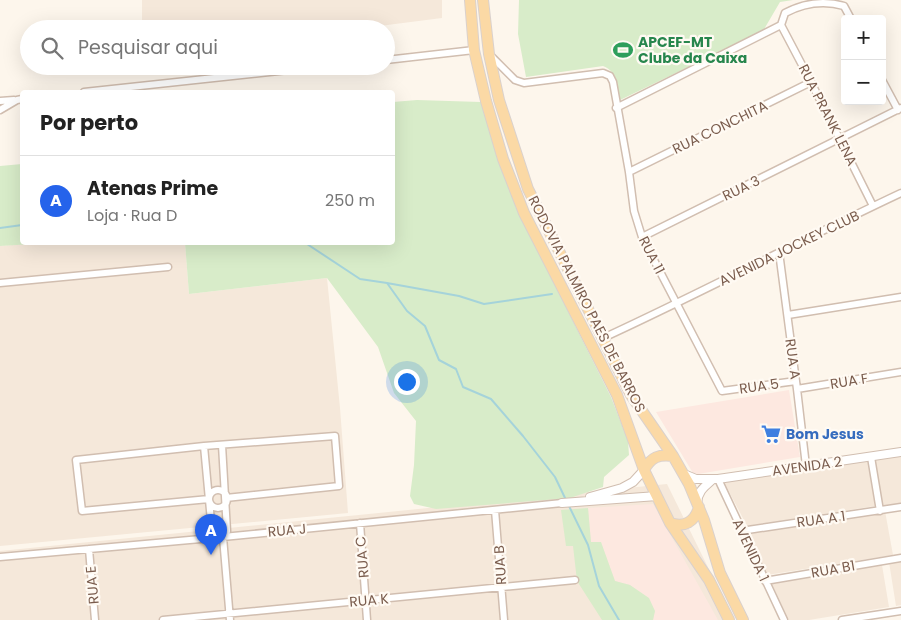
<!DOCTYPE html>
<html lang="pt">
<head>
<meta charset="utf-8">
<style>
	body { margin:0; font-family:Poppins,sans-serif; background:#f2f2f2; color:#222 }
	.controls { position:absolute; right:15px; top:15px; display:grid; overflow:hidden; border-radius:5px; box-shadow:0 5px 20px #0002 }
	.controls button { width:45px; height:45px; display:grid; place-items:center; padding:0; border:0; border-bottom:1px solid #e0e0e0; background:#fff; color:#222; font:25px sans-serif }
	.you { position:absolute; left:406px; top:381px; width:18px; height:18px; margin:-12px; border:4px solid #fff; border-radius:50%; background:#1a73e8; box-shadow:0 0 0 8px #1a73e833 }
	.badge { display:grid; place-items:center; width:32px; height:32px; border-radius:50%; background:#2563eb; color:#fff; font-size:16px; font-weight:700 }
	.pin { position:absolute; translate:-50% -41px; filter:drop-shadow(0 1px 2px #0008) }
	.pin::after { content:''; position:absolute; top:26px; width:18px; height:15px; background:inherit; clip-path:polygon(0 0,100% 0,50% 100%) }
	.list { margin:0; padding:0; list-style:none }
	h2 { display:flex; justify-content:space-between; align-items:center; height:65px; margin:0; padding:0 20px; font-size:21px }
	h2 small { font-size:16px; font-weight:400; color:#767676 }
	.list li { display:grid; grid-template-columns:32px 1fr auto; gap:15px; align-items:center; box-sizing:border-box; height:90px; padding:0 20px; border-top:1px solid #e0e0e0 }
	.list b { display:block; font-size:19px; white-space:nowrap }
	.list p { margin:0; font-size:16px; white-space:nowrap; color:#767676 }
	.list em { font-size:16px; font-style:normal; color:#767676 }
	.icon { flex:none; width:28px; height:28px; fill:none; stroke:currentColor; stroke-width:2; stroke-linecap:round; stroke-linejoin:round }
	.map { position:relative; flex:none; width:901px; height:620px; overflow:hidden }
	.search { position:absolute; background:#fff; box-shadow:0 5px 20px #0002; left:20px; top:20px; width:375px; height:55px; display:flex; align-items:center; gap:12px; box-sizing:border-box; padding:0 18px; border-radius:28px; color:#767676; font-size:19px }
	.panel { position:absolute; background:#fff; box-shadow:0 5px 20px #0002; left:20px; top:90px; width:375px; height:155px; border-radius:5px }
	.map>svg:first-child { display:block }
	.residential { fill:#f5e8da }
	.commercial { fill:#fde8e0 }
	.green { fill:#d8ecc9 }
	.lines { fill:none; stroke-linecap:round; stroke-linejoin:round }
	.stream { stroke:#a5d3da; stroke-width:2 }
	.minor-casing { stroke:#d1beb0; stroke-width:9 }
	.tertiary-casing { stroke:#d1beb0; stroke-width:10 }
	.primary-casing { stroke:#dad1cd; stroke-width:12 }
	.minor { stroke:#fff; stroke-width:6 }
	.tertiary { stroke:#fff; stroke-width:8 }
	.primary { stroke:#fbd9a5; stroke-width:10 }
	.labels { text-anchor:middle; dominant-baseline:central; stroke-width:4.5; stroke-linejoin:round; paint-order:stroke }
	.leisure-label { font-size:14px; font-weight:bold; fill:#27864d; stroke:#fffaf3; text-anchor:start }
	.street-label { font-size:14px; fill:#7a5c4d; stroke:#fffaf3 }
	.shop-label { font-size:14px; font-weight:bold; fill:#366cbe; stroke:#fffaf3; text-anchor:start }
</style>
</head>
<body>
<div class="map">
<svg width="901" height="620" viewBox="0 0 901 620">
	<rect width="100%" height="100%" fill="#fdf6ec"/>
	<path class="residential" d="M 142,0 L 442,0 L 442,18 L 356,29 L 142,29 Z
		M 50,242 L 185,243 L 189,294 L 327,278 L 340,408 L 348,513 L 0,546 L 0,246 Z
		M 901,456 L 901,503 L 882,506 L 874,460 Z
		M 868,461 L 875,506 L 747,526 L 724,482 Z
		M 667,484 L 734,620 L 0,620 L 0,551 Z
		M 885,511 L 893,555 L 767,575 L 749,534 Z
		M 901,560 L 901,605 L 896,606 L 889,562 Z
		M 882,565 L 889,607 L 809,620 L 789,620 L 772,584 Z"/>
	<path class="commercial" d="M 789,390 L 800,457 L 698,474 L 693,473 L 656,412 Z
		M 653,504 L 718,620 L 653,620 L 655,611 L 630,585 L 615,581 L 601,543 L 591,542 L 588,508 Z"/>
	<path class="green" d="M 519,0 L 793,0 L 780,2 L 763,31 L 620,100 C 617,85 619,73 603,66 L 526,77 L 518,34 Z
		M 417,100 L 481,102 L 516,208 L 611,397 L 628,441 L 629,455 L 604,477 L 603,487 L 570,498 L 436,509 L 414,504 L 410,496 L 414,465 L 416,421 L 394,393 L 378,347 L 327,278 L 189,294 L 185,243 L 392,242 L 393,102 Z
		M 22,164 L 22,242 L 50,243 L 0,246 L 0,166 Z
		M 588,508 L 591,542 L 601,542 L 615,581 L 630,585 L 649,598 L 655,611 L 653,620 L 602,620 L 577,581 L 573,546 L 566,546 L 561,510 Z"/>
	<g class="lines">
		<path class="stream" d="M 0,228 L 22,225
			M 238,242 L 250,244 L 252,242
			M 304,242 L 360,279 L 387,283 L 407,311 L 425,326 L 439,360 L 456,369 L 463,387 L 491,399 L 523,436 L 555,477 L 566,500
			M 387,283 L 459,296 L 484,304 L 552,294
			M 568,504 L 588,545 L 599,586 L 619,620"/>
		<defs>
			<path id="minor" d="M 781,25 L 811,82 L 873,206
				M 781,25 L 785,13 C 804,3 823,0 844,6 L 851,19
				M 490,55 L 515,80 L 524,83 L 603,73 L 610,76 L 613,82 L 629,172 L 634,211 L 642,237 L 722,391 L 796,381
				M 386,60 L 474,50
				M 882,80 L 898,110
				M 84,92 L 325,66
				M 0,101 L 14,100
				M 616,108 L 781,25
				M 0,110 L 17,100 L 22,99
				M 629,172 L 811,82
				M 642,237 L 901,108
				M 779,252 L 797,389 L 806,466
				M 0,283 L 168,267
				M 788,315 L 901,297
				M 603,338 C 703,292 801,240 901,193
				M 797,389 L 901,372
				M 222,445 L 227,531
				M 204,446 L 212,532
				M 871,457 L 880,511
				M 718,479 L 784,620
				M209 499a9 9 0 1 1 18 0a9 9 0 1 1-18 0Z
				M 209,499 L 82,511 L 76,460 L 204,446 L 335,436 L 339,486 L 226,498
				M 495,510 L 504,620
				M 360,523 L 367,620
				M 741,531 L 901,507
				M 223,537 L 230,620
				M 89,549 L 95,620
				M 0,557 L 223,537 L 562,503
				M 765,581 L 901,558
				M 163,620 L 575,580
				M 842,620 L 901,611"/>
			<path id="tertiary" d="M 684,474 L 696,479 L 718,479 L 901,452
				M 590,497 L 622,488 L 633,482 L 644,470
				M 562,503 L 657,496
				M 697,503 C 698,491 704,487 712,480"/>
			<path id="primary" d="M 470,0 L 474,50 L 486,101 L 503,159 L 524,213 L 617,395 L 644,470 L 670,523 L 709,580 L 729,620
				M 483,0 L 489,54 L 499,100 L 528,189 L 631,395 L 673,456 L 689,484 L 704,520 L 720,573 L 743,620
				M 644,470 C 651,457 659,454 673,456
				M 670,523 C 684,528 695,522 699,507"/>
		</defs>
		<use href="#minor" class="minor-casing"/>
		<use href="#tertiary" class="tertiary-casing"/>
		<use href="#primary" class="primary-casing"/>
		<use href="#minor" class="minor"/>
		<use href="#tertiary" class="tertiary"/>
		<use href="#primary" class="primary"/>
	</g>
	<defs>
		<symbol id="stadium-bare" viewBox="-9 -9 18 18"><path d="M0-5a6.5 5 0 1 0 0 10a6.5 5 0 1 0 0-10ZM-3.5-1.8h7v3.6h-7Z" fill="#2e9e5b" stroke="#fffaf3" stroke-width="2.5" paint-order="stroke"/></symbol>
		<symbol id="supermarket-bare" viewBox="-9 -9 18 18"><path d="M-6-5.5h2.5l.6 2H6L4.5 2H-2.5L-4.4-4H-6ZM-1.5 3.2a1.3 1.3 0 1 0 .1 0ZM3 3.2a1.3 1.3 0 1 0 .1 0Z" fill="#3f7fe0" stroke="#fffaf3" stroke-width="2.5" paint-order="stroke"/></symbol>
	</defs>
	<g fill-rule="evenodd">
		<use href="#stadium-bare" x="609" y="36" width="28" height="28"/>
		<use href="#supermarket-bare" x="757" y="420" width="28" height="28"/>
	</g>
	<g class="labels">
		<g class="leisure-label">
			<text x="638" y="42">APCEF-MT<tspan x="638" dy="16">Clube da Caixa</tspan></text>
		</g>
		<g class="street-label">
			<text transform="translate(828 115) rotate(63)">RUA PRANK LENA</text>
			<text transform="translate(720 127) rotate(-26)">RUA CONCHITA</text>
			<text transform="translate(741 188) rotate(-26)">RUA 3</text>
			<text transform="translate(789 248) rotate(-26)">AVENIDA JOCKEY CLUB</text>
			<text transform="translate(652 255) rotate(63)">RUA 11</text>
			<text transform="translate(587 304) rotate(63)">RODOVIA PALMIRO PAES DE BARROS</text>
			<text transform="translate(793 359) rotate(82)">RUA A</text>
			<text transform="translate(849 381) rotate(-9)">RUA F</text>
			<text transform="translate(759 386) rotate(-8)">RUA 5</text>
			<text transform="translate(807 466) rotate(-8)">AVENIDA 2</text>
			<text transform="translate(821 519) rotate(-8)">RUA A 1</text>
			<text transform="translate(287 530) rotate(-5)">RUA J</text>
			<text transform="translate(751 550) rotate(65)">AVENIDA 1</text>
			<text transform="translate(362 557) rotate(-95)">RUA C</text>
			<text transform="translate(500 565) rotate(-94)">RUA B</text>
			<text transform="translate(833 569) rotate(-10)">RUA B1</text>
			<text transform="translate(92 585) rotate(-95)">RUA E</text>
			<text transform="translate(369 600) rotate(-5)">RUA K</text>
		</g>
		<g class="shop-label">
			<text x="786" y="434">Bom Jesus</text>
		</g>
	</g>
</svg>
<div class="controls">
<button>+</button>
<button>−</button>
</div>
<div class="you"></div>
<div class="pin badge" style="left:211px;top:555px">A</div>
<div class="search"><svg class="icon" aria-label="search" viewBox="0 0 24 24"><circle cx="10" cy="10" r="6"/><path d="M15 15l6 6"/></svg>Pesquisar aqui</div>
<section class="panel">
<h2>Por perto<small></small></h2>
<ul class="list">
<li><span class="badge">A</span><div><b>Atenas Prime</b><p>Loja · Rua D</p></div><em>250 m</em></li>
</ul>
</section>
</div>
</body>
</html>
